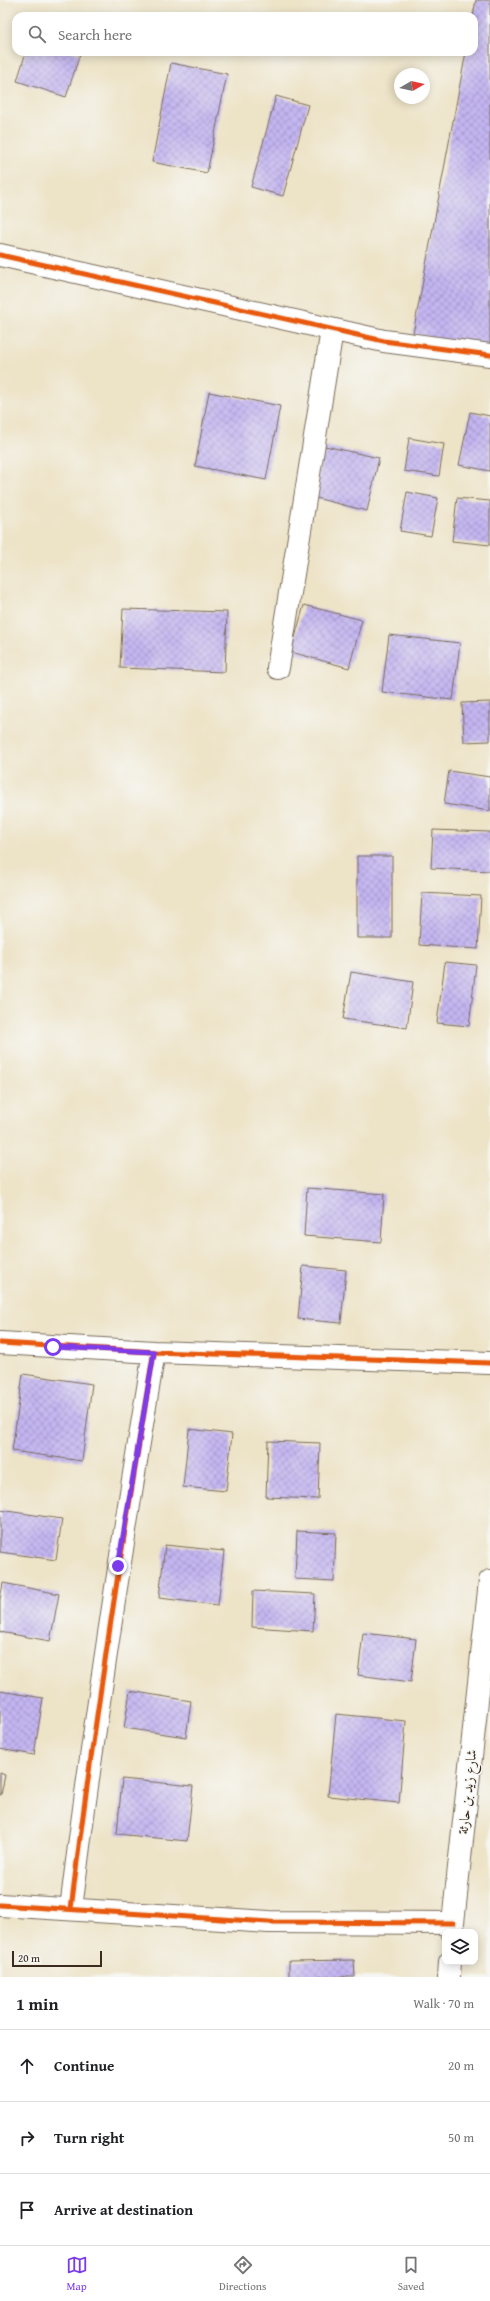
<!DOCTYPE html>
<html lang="en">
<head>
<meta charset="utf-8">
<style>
	body { margin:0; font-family:"Gentium Book Plus",Amiri,serif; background:#f6f6f6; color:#202124 }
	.controls { position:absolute; right:12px; bottom:12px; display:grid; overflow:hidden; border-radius:8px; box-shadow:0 2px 10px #0003 }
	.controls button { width:36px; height:36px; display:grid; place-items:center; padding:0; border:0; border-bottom:1px solid #e0e0e0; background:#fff; color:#202124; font:20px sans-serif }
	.compass { position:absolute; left:394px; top:68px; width:36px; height:36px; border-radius:50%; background:#fff; box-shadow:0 2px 10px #0003; rotate:81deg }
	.scale { position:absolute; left:12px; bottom:10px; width:90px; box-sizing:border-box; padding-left:4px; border:2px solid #3b2a1e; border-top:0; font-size:11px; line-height:14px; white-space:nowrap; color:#3b2a1e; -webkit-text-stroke:3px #f6f6f2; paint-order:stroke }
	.stop { position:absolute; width:12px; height:12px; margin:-9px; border:3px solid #7c3aed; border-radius:50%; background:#fff }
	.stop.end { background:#7c3aed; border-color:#fff; box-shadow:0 1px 4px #0008 }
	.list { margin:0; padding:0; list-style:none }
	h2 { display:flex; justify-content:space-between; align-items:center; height:52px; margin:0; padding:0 16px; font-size:17px }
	h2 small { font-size:13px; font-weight:400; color:#757577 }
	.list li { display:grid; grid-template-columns:26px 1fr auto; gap:12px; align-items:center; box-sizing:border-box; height:72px; padding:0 16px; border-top:1px solid #e0e0e0 }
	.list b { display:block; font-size:15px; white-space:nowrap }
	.list em { font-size:13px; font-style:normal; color:#757577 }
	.icon { flex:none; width:22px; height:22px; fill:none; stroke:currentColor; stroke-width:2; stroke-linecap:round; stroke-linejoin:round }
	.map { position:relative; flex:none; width:490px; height:1977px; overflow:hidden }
	.search { position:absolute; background:#fff; box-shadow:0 2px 10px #0003; left:12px; right:12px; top:12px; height:44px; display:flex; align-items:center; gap:10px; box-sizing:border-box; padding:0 14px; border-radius:12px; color:#757577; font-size:15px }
	.sheet { height:268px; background:#fff }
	nav { display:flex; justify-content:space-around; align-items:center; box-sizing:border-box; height:56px; border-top:1px solid #e0e0e0; background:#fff; font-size:11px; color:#757577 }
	nav a { display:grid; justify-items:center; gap:2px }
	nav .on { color:#7c3aed }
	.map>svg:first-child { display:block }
	.building { fill:url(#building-cross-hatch) }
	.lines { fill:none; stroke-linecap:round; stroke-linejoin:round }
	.minor-casing { stroke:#796b59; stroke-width:24 }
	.minor { stroke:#fff; stroke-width:22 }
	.cycleway-casing { stroke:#f6f6f2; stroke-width:8 }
	.cycleway { stroke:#e8590c; stroke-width:5 }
	.route { stroke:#7c3aed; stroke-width:5 }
	.labels { text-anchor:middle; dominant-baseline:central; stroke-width:3; stroke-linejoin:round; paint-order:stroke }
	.street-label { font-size:14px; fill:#3b2a1e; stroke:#f6f6f2 }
</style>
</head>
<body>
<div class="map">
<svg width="490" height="1977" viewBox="0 0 490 1977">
	<defs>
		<pattern id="building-cross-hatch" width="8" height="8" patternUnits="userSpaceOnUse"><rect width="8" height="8" fill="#c4b6f2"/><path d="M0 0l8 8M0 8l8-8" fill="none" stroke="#a094c3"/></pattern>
	</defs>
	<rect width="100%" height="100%" fill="#f6f6f2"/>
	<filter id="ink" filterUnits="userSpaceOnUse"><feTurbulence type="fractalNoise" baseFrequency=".025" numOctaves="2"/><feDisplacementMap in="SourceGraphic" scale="8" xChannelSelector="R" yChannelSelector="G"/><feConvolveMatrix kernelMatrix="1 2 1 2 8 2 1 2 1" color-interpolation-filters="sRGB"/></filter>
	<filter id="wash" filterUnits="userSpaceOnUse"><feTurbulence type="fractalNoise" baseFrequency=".012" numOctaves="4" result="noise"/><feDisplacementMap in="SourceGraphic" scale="16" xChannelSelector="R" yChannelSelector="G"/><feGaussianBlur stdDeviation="0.9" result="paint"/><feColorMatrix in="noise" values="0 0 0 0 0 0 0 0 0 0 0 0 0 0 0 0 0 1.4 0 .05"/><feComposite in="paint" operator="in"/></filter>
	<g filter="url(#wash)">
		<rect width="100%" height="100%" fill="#ede3c7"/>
		<g id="blocks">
			<path class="building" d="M 476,0 L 490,0 L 490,349 L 413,334 L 466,52 L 474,52 L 473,16 Z
				M 26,52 L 73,52 L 80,54 L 66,97 L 17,81 Z
				M 171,63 L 227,74 L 207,173 L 152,162 Z
				M 276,96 L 308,105 L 283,196 L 251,187 Z
				M 209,392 L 280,406 L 266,480 L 195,466 Z
				M 470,412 L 490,416 L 490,471 L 459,465 Z
				M 409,438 L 444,444 L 439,476 L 404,471 Z
				M 325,446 L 379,458 L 367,511 L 312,497 Z
				M 407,492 L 438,498 L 431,536 L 400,531 Z
				M 457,498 L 490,501 L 490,545 L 452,541 Z
				M 304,605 L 362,620 L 349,668 L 291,652 Z
				M 123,609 L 227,612 L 225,672 L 120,668 Z
				M 389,635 L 460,643 L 453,700 L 382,692 Z
				M 490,702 L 490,741 L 464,742 L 462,703 Z
				M 449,771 L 490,777 L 490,811 L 444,804 Z
				M 433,830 L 490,832 L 490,871 L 431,868 Z
				M 357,856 L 392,856 L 392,938 L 357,938 Z
				M 422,893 L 481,896 L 478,949 L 419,945 Z
				M 445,962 L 476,965 L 469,1026 L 437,1023 Z
				M 351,972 L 413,982 L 407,1028 L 343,1019 Z
				M 307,1188 L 384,1194 L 381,1242 L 304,1236 Z
				M 303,1266 L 346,1270 L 341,1323 L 298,1319 Z
				M 23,1374 L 92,1384 L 82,1461 L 12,1451 Z
				M 189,1429 L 232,1434 L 226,1491 L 183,1487 Z
				M 268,1441 L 320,1443 L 318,1499 L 266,1497 Z
				M 0,1510 L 62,1519 L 56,1560 L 0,1552 Z
				M 297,1531 L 336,1533 L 334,1581 L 295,1579 Z
				M 165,1545 L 224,1551 L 218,1605 L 159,1598 Z
				M 3,1583 L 59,1594 L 50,1641 L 0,1632 L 0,1600 Z
				M 253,1591 L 315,1594 L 313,1631 L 252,1627 Z
				M 363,1633 L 416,1639 L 411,1682 L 358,1675 Z
				M 0,1691 L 43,1698 L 34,1755 L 0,1749 Z
				M 130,1691 L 191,1701 L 186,1737 L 124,1728 Z
				M 336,1714 L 406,1721 L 399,1803 L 328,1796 Z
				M 0,1773 L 5,1775 L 1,1795 L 0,1795 Z
				M 122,1779 L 193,1786 L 187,1841 L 117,1834 Z
				M 354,1960 L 355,1977 L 289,1977 L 289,1961 Z"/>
		</g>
	</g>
	<g filter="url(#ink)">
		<use href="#blocks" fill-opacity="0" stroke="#796b59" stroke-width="1"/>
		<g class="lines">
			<defs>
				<path id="minor" d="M 0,255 L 384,341 L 490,355
					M 278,668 L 332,330
					M 0,1343 L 154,1352 L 490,1363
					M 0,1905 L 269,1922 L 453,1923
					M 71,1909 C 94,1722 123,1537 154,1352
					M 452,1932 L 490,1581
					M 449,1977 L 450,1962"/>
			</defs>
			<use href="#minor" class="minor-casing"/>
			<use href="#minor" class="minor"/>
			<defs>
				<path id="cycleway" d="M 0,255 L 384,341 L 490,355
					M 0,1343 L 154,1352 L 490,1363
					M 0,1905 L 269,1922 L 453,1923
					M 71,1909 C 94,1722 123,1537 154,1352"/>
			</defs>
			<use href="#cycleway" class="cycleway-casing"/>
			<use href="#cycleway" class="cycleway"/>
		</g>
	</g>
	<g class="lines" filter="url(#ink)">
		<path class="route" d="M 53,1347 L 154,1352 L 118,1566"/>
	</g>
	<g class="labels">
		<g class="street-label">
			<text transform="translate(467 1792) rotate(-84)">شارع زيد بن حارثة</text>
		</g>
	</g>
</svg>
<div class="controls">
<button><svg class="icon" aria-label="layers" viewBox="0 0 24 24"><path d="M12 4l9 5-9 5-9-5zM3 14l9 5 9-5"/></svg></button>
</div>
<svg class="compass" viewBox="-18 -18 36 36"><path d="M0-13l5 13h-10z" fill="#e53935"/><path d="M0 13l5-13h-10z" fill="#757577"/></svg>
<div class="scale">20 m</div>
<div class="stop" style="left:53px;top:1347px"></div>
<div class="stop end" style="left:118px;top:1566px"></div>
<div class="search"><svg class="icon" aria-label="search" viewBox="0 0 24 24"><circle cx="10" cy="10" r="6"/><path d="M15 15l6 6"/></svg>Search here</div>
</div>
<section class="sheet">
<h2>1 min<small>Walk · 70 m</small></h2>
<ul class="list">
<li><svg class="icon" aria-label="ahead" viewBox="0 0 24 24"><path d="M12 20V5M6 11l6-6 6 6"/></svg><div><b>Continue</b></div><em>20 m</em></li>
<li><svg class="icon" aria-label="right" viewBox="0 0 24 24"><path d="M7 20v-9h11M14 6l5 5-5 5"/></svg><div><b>Turn right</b></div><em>50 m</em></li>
<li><svg class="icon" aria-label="arrive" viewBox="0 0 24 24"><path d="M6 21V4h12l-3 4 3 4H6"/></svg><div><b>Arrive at destination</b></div></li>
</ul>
</section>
<nav>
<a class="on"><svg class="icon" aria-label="map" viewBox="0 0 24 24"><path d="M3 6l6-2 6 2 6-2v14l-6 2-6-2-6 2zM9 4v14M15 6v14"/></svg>Map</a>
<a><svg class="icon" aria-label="directions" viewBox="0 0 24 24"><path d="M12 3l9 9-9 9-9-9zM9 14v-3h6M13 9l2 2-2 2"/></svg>Directions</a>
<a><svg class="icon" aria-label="saved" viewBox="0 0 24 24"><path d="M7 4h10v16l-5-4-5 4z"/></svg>Saved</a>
</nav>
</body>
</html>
